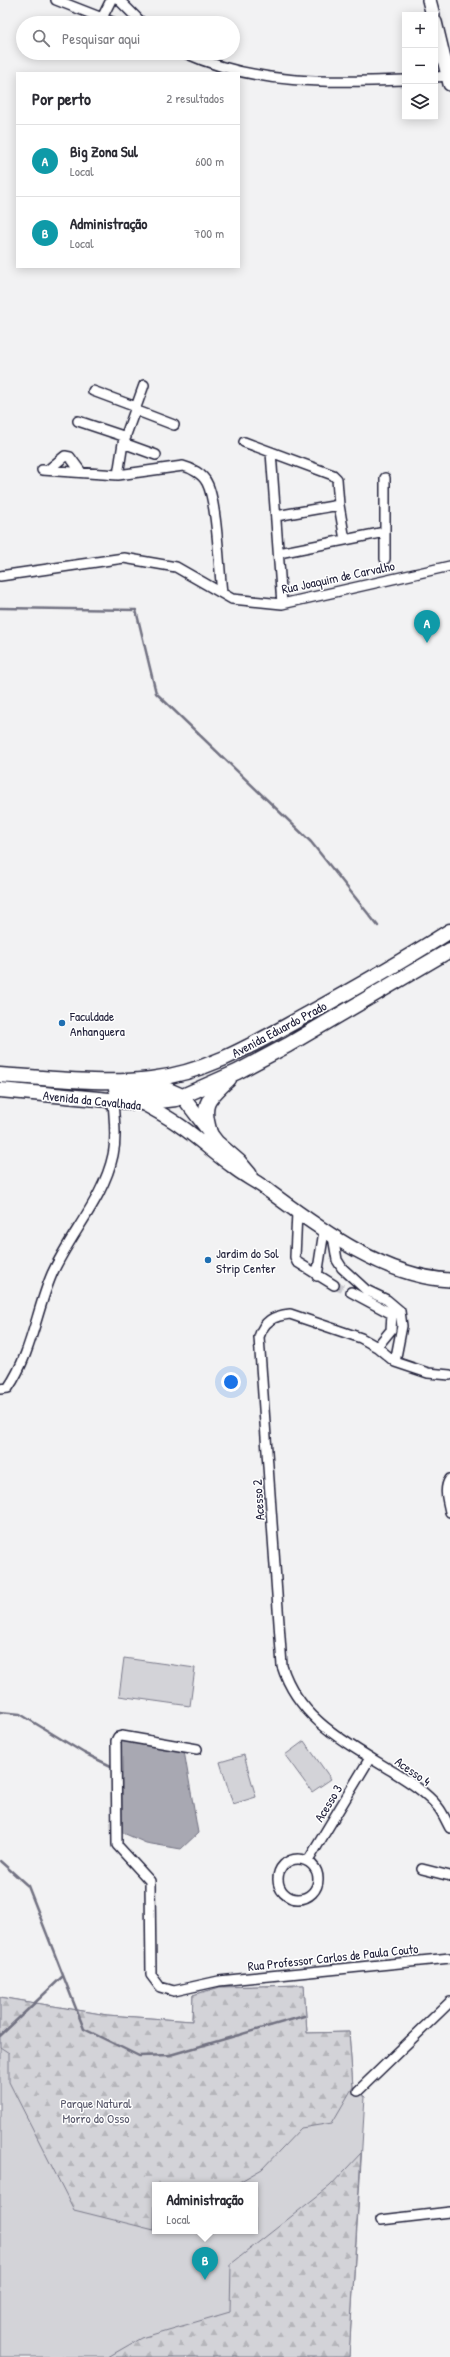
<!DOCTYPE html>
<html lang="pt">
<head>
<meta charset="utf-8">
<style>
	body { margin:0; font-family:"Patrick Hand",sans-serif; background:#f7f7f7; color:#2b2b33 }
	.controls { position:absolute; right:12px; top:12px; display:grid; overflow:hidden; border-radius:0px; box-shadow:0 2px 10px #0003 }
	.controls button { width:36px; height:36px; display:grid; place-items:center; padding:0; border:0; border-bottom:1px solid #e1e1e2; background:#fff; color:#2b2b33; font:20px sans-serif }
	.you { position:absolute; left:231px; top:1382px; width:14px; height:14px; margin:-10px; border:3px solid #fff; border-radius:50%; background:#1a73e8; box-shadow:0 0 0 6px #1a73e833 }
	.badge { display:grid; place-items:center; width:26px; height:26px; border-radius:50%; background:#111827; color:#fff; font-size:13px; font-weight:700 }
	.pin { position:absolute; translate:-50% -33px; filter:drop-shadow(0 1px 2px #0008) }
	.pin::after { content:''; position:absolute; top:21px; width:14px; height:12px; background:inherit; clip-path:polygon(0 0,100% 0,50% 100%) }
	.popup { position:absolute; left:152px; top:2182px; width:106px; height:52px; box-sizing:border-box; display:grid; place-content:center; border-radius:0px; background:#fff; filter:drop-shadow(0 1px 3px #0005); font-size:13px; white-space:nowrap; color:#7c7c81 }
	.popup b { font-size:15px; color:#2b2b33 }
	.popup::after { content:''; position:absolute; left:50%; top:100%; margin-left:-8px; border:8px solid transparent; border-top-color:#fff }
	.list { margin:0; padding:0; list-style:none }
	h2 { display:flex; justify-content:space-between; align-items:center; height:52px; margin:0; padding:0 16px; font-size:17px }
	h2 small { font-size:13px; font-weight:400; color:#7c7c81 }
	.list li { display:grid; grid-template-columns:26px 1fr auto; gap:12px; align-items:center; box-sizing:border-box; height:72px; padding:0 16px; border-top:1px solid #e1e1e2 }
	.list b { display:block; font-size:15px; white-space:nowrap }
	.list p { margin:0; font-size:13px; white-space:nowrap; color:#7c7c81 }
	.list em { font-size:13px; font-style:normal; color:#7c7c81 }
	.icon { flex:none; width:22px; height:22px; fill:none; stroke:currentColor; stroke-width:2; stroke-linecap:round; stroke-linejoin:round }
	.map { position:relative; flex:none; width:450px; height:2357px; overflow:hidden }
	.search { position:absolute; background:#fff; box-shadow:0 2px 10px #0003; left:16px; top:16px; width:224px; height:44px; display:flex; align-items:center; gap:10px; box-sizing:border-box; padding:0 14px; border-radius:22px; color:#7c7c81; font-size:15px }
	.panel { position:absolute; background:#fff; box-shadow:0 2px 10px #0003; left:16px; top:72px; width:224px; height:196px; border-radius:0px }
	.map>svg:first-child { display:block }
	.green { fill:#d3d3d8; stroke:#7a7a8a; fill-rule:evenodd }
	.forest { fill:url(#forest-firs); stroke:#7a7a8a }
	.water { fill:#a8a8b2; stroke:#727282 }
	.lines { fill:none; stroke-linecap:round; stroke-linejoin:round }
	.stream { stroke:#727282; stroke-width:2.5 }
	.minor-tunnel { stroke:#c8c8ce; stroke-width:9; stroke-dasharray:9 4.5; stroke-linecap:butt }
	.minor-casing { stroke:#22223b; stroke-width:12 }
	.secondary-casing { stroke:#22223b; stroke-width:16 }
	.primary-casing { stroke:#22223b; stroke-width:17 }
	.minor { stroke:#fff; stroke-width:9 }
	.secondary { stroke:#fff; stroke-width:13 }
	.primary { stroke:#fff; stroke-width:14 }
	.poi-dot { fill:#1f6fb2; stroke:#fff; stroke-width:1.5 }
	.labels { text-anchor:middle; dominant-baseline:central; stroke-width:3; stroke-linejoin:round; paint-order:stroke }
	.street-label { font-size:13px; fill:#22223b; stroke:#fff }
	.poi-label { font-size:13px; fill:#22223b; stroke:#fff; text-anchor:start }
	.park-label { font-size:13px; fill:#57576a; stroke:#fff }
</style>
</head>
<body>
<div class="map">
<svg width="450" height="2357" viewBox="0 0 450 2357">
	<defs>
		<pattern id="forest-firs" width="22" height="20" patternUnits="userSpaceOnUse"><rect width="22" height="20" fill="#d3d3d8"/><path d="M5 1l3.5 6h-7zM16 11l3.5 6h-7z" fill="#b5b5ba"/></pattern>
	</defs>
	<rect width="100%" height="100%" fill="#f2f2f3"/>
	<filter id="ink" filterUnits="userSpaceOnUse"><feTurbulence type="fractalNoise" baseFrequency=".025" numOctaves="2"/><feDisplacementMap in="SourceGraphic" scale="8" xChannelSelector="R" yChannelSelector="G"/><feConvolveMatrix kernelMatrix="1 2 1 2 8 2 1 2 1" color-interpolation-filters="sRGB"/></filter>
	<g filter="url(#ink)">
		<path class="green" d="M 124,1658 L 195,1668 L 190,1706 L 119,1696 Z
			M 304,1741 L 331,1779 L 312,1792 L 285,1755 Z
			M 244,1755 L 256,1797 L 233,1804 L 220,1762 Z
			M 304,1985 L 307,2033 L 349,2032 L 353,2087 L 365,2097 L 349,2357 L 0,2357 L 0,1997 L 107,2015 L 192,2021 L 193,1995 L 220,1987 ZM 155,2185 L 255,2185 L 255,2231 L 155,2231 Z"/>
		<path class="forest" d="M 304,1985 L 307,2033 L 349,2032 L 353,2087 L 332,2123 L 301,2128 L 262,2169 L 234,2185 L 155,2185 L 154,2230 L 74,2210 L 9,2082 L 9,2053 L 0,2047 L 0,1997 L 107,2015 L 192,2021 L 193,1995 L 220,1987 Z
			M 361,2153 L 349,2357 L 108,2357 L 141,2338 L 230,2312 L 231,2264 L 330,2186 Z"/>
		<path class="water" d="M 120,1739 L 184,1751 L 198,1833 L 181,1849 L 146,1843 L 121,1832 Z"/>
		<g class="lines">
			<path class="stream" d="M 0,608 L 136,610 L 156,693 L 311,842 L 378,926
				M 0,1712 L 20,1714 L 84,1753 L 115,1768
				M 0,1861 L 28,1886 L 84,2029 L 139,2056 L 170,2055 L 304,2016
				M 0,2036 L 63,1976"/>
			<path class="minor-tunnel" d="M 334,1285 L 351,1292"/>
			<defs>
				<path id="minor" d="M 56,0 L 115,23
					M 119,0 L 142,23
					M 102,18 L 111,0
					M 185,53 C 256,85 328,83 405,80
					M 435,77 L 449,76
					M 93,391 L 136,407
					M 135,410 L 174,425
					M 78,421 L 126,437
					M 244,442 L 333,475 L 337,479 L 339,505
					M 123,443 L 156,455
					M 271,452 L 282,604
					M 42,470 L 118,475 L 183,466 C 191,468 203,474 207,483 C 217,502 219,568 222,593
					M 48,470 L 65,456 L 70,457 L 81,472
					M 118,475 L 123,443 L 144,385
					M 276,516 L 339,505 L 345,540
					M 279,553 L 385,532
					M 385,559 L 385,478
					M 0,576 L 124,558 L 176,567 L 232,599 L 282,604 L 450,566
					M 297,1212 L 295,1257 L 297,1262 L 334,1285
					M 333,1236 L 337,1260 L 342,1268 L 366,1290 L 387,1300 L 400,1311 L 402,1326 L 395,1362
					M 317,1276 L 324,1231
					M 351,1292 L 392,1314 L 391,1330 L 377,1347
					M 450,1375 L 428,1373 L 395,1362 L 377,1347 L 361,1338 L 290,1314 C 273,1316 264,1321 259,1337 L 282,1666 C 299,1720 347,1743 392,1771 C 408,1781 426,1792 438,1807 C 443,1813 446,1821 450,1828
					M 0,1389 L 8,1388 C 32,1353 36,1311 52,1274 C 70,1234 104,1198 113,1155 C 117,1137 114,1119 113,1101
					M 450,1479 C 443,1489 448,1501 450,1512
					M 197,1749 L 122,1736 L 118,1737 L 116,1741 L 117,1845 L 150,1881 L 151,1975 L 160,1987 L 174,1991 L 219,1981 L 450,1958
					M278 1879a20 20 0 1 1 40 0a20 20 0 1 1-40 0Z
					M 308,1861 L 370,1758
					M 422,1869 L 450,1876
					M 358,2091 L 450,2002
					M 381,2220 L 450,2212"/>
				<path id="secondary" d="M 429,0 L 433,15
					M 435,22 L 450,84
					M 182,1096 L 217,1142 L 239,1161 L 250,1174
					M 142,1103 C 155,1110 168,1117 179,1125 C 197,1137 214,1153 232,1166 C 241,1174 252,1179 262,1186 C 315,1225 381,1277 450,1280"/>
				<path id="primary" d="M 0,1075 C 48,1078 104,1085 151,1079 C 206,1073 254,1044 301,1018 C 352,990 401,962 450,931
					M 116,1089 L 166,1089 L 182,1096
					M 0,1090 L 142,1103 L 176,1099 L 237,1072 L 288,1045 L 450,950
					M 210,1133 C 201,1103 207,1100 229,1079"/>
			</defs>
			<use href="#minor" class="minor-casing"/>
			<use href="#secondary" class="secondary-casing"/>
			<use href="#primary" class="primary-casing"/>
			<use href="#minor" class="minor"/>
			<use href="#secondary" class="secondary"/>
			<use href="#primary" class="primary"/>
		</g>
	</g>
	<g class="poi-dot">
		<circle cx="62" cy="1023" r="4"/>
		<circle cx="208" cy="1260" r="4"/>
	</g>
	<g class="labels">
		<g class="street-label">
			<text transform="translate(338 577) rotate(-12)">Rua Joaquim de Carvalho</text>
			<text transform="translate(279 1029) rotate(-28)">Avenida Eduardo Prado</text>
			<text transform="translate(92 1100) rotate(6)">Avenida da Cavalhada</text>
			<text transform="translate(258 1500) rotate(-94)">Acesso 2</text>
			<text transform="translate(413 1771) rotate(35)">Acesso 4</text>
			<text transform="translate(328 1803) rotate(-59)">Acesso 3</text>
			<text transform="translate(333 1957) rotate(-6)">Rua Professor Carlos de Paula Couto</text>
		</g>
		<g class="poi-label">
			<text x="70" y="1016">Faculdade<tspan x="70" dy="15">Anhanguera</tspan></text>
			<text x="216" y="1253">Jardim do Sol<tspan x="216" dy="15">Strip Center</tspan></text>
		</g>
		<g class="park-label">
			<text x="96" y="2103">Parque Natural<tspan x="96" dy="15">Morro do Osso</tspan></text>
		</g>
	</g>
</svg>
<div class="controls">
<button>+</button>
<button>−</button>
<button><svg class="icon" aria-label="layers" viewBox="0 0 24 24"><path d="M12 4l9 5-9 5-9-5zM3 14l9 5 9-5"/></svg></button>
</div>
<div class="you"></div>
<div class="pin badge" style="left:427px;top:643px;background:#0f9aa8">A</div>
<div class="pin badge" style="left:205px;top:2280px;background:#0f9aa8">B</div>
<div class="popup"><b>Administração</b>Local</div>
<div class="search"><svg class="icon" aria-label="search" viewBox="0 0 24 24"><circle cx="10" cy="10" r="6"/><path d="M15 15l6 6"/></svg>Pesquisar aqui</div>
<section class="panel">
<h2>Por perto<small>2 resultados</small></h2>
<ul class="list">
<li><span class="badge" style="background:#0f9aa8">A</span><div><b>Big Zona Sul</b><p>Local</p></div><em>600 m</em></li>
<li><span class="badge" style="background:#0f9aa8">B</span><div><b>Administração</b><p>Local</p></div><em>700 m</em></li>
</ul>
</section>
</div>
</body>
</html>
